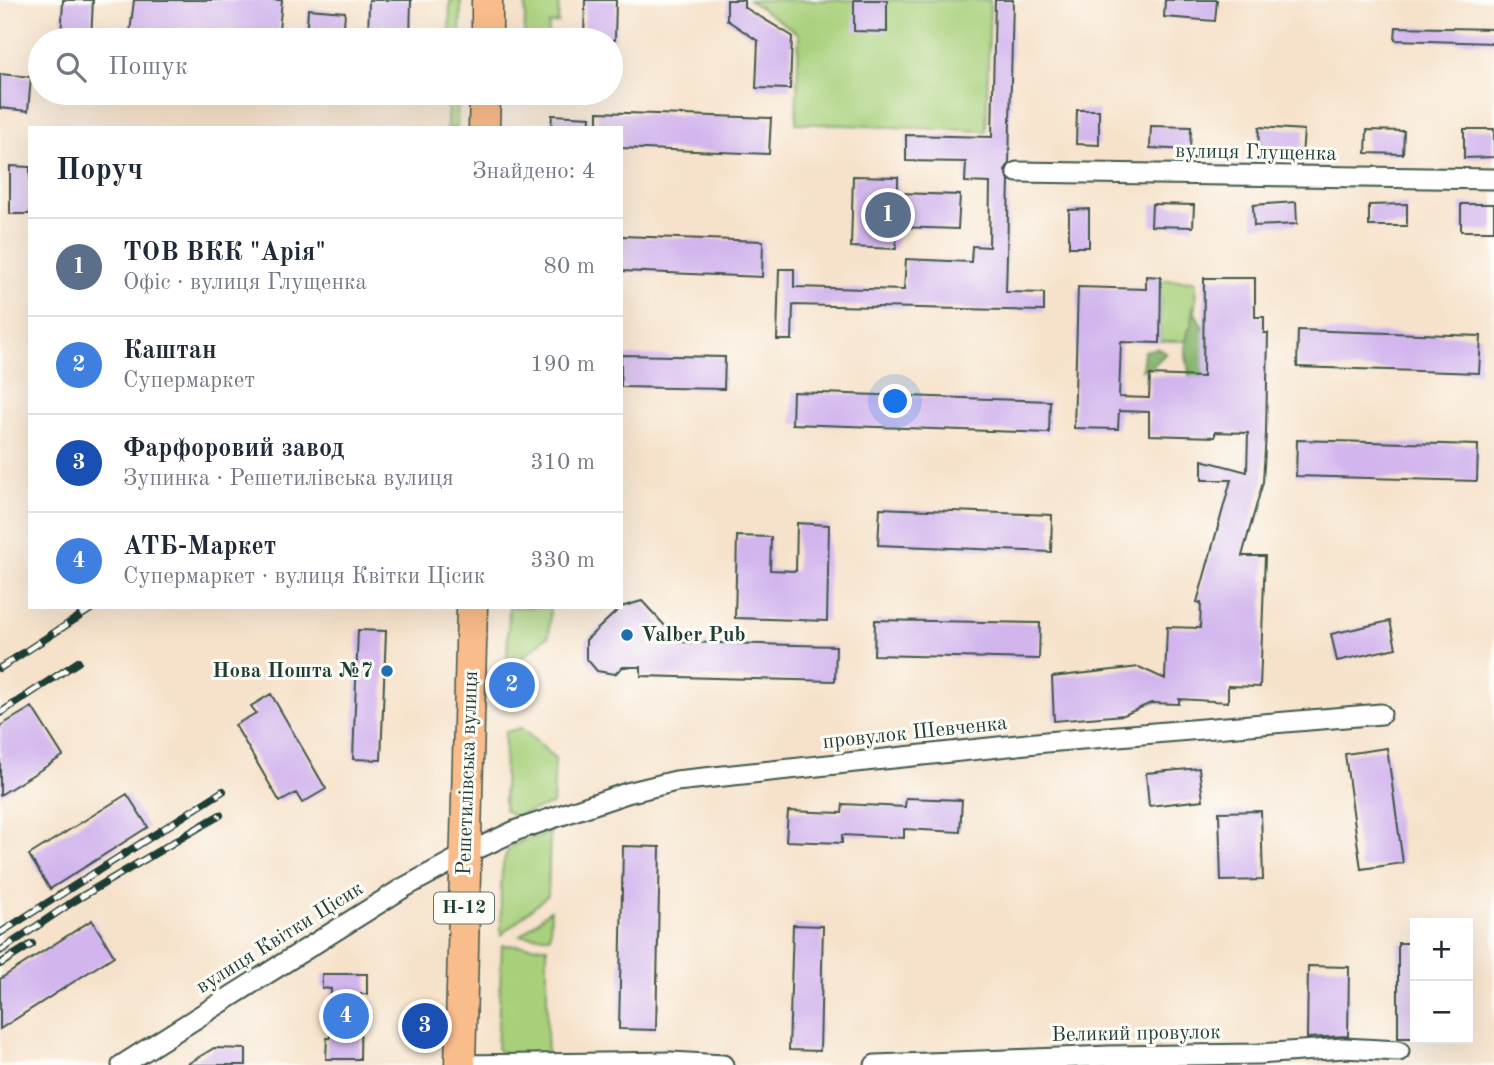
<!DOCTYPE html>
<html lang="uk">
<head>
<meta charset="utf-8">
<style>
	body { margin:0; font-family:"Old Standard TT",serif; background:#f6f6f7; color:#1f2937 }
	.controls { position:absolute; right:21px; bottom:21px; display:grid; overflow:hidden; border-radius:0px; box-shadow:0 7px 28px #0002 }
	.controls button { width:63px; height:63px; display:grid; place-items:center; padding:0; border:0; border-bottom:2px solid #e0e1e3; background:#fff; color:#1f2937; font:35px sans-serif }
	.you { position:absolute; left:896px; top:402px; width:24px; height:24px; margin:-18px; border:5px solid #fff; border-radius:50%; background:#1a73e8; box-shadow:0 0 0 10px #1a73e833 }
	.badge { display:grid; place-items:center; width:46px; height:46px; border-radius:50%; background:#1f6fb2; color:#fff; font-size:23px; font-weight:700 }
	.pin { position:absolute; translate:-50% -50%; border:4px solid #fff; box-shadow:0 2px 7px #0006 }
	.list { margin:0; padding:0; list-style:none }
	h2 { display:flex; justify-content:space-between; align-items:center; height:91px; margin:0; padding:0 28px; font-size:30px }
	h2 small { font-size:23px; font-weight:400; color:#747a83 }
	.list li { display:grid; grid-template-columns:46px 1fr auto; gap:21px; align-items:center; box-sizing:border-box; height:98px; padding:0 28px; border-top:2px solid #e0e1e3 }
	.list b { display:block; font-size:26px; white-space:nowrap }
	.list p { margin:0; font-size:23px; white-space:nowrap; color:#747a83 }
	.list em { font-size:23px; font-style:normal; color:#747a83 }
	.icon { flex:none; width:38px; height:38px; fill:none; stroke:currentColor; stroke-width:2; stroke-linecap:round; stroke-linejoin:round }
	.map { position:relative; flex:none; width:1494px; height:1065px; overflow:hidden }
	.search { position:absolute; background:#fff; box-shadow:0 7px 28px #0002; left:28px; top:28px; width:595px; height:77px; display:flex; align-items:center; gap:18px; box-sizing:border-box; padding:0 24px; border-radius:38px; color:#747a83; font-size:26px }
	.panel { position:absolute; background:#fff; box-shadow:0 7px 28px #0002; left:28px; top:126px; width:595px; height:483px; border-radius:0px }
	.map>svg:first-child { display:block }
	.green { fill:#a8d07a; stroke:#648657; stroke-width:2 }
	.forest { fill:#86b26a; stroke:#52784f; stroke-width:2 }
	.building { fill:#d2b5ed }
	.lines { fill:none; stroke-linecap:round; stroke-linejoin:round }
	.minor-casing { stroke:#3f564a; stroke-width:23 }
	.primary-casing { stroke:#3f564a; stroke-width:33 }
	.minor { stroke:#fff; stroke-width:19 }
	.primary { stroke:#f9bc8b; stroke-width:30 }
	.rail-casing { stroke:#1f3d34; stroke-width:8 }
	.rail { stroke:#fdfcf7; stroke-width:5; stroke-dasharray:16; stroke-linecap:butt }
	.poi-dot { fill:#1f6fb2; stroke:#fdfcf7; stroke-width:2.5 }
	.labels { text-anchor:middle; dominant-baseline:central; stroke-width:6; stroke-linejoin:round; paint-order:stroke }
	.shield { fill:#fdfcf7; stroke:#62766e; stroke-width:2 }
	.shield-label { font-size:19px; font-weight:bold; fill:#1f3d34 }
	.street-label { font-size:21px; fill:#1f3d34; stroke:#fdfcf7 }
	.poi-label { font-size:21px; font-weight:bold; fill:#1f3d34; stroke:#fdfcf7; text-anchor:start }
</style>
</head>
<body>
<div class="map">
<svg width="1494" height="1065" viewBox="0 0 1494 1065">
	<rect width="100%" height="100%" fill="#fdfcf7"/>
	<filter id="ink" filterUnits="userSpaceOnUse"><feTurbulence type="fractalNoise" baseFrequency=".0143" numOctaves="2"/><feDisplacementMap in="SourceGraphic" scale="14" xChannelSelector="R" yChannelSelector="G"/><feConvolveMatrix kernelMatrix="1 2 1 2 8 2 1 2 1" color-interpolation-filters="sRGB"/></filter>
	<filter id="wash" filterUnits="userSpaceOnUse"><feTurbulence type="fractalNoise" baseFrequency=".00686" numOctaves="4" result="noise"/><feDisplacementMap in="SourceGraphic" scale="28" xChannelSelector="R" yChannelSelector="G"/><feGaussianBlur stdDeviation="1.57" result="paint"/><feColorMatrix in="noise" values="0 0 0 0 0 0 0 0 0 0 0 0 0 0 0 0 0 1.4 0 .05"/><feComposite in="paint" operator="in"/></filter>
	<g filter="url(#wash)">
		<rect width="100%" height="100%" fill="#f6e2ca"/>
		<path class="green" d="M 450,0 L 461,0 L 460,40 L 449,40 Z
			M 526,0 L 559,0 L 558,23 L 549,24 L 548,40 L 524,40 Z
			M 749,0 L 990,0 L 986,131 L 796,123 L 799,34 Z
			M 448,93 L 458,93 L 457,128 L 447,128 Z
			M 1161,280 L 1196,281 L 1194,341 L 1160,341 Z
			M 509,607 L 550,607 L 549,635 L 513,666 L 507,660 Z
			M 521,728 L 555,758 L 553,804 L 514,816 L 504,809 L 505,732 Z
			M 550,833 L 548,895 L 501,935 C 502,916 496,855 513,845 C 523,839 539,837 550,833 Z
			M 551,909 L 550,936 L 520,936 Z
			M 502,945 L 547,947 L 547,1060 L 504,1057 L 497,1048 Z"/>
		<path class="forest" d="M 1193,308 L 1207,336 L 1203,381 L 1190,380 L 1185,348 L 1188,331 L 1192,324 Z
			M 1157,348 L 1166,353 L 1154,365 L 1142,370 L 1144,351 Z"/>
		<g id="blocks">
			<path class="building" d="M 63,0 L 93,0 L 91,40 L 61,40 Z
				M 134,0 L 282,0 L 278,40 L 129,40 Z
				M 369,0 L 411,0 L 410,40 L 368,40 Z
				M 585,0 L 616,0 L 615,40 L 584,40 Z
				M 727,0 L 744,0 L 744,7 L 792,36 L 790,89 L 756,88 L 758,41 L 727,20 Z
				M 854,0 L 887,0 L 887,32 L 854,31 Z
				M 995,0 L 1013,0 L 1009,163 L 1005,171 L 1009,180 L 1006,292 L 1044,293 L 1044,311 L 793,305 L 792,340 L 777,340 L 779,269 L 794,269 L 794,287 L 904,290 L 906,259 L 971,262 L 972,246 L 989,247 L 990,183 L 965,182 L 966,162 L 906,161 L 906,135 L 992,137 Z
				M 1165,0 L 1217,0 L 1215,21 L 1164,17 Z
				M 308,9 L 345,12 L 343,40 L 306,40 Z
				M 1396,27 L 1494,29 L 1494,43 L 1395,40 Z
				M 0,74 L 31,77 L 28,111 L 0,108 Z
				M 1077,110 L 1099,110 L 1099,145 L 1076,144 Z
				M 598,112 L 771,118 L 769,154 L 621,148 L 621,128 L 598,128 Z
				M 552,115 L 590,117 L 589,128 L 551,128 Z
				M 1151,126 L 1191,127 L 1190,150 L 1150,148 Z
				M 1259,127 L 1304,130 L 1302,156 L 1258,153 Z
				M 1464,129 L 1494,129 L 1494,157 L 1464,158 Z
				M 1367,130 L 1404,131 L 1403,154 L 1366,153 Z
				M 10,166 L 30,167 L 30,214 L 10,214 Z
				M 853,176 L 898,177 L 898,193 L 960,195 L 958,229 L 897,227 L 896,249 L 851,247 Z
				M 1296,202 L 1297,224 L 1254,226 L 1253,205 Z
				M 1152,204 L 1194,205 L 1193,227 L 1151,226 Z
				M 1407,204 L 1407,226 L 1369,226 L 1369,205 Z
				M 1461,204 L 1494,204 L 1494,231 L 1461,231 Z
				M 1089,209 L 1089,247 L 1069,247 L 1069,210 Z
				M 621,236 L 763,241 L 762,277 L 621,271 Z
				M 1146,276 L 1161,277 L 1160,343 L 1121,342 L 1119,397 L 1149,398 L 1150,375 L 1203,377 L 1204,278 L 1255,278 L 1255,317 L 1264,317 L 1264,333 L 1268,333 L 1266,433 L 1263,482 L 1242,556 L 1265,556 L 1260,687 L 1228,686 L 1228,702 L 1179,699 L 1179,704 L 1151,703 L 1124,715 L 1054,721 L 1052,677 L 1139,667 L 1165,679 L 1167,627 L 1200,628 L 1201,603 L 1197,602 L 1231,480 L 1202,480 L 1202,460 L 1247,472 L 1248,433 L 1215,432 L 1215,437 L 1149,435 L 1149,412 L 1119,411 L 1118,429 L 1074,428 L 1078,287 L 1146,289 Z
				M 1298,330 L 1481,336 L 1479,373 L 1297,367 Z
				M 621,355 L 725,357 L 724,389 L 621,387 Z
				M 793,392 L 1050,401 L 1049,433 L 792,424 Z
				M 1297,440 L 1478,445 L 1477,481 L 1296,476 Z
				M 880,508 L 1052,515 L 1051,552 L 878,545 Z
				M 797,523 L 829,525 L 827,621 L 735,618 L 737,536 L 771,537 L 770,570 L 796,571 Z
				M 642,601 L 680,642 L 836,646 L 835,681 L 641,676 L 641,667 L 623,667 L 615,674 L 597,671 L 586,658 L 586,640 L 621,607 Z
				M 875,620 L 1040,623 L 1039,659 L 874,655 Z
				M 1390,621 L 1396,648 L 1337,661 L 1331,634 Z
				M 358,630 L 386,631 L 381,760 L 353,759 Z
				M 271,694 L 326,789 L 302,803 L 296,793 L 280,802 L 235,725 L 256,713 L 251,706 Z
				M 32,707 L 63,756 L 0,795 L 0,726 Z
				M 1387,748 L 1403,863 L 1361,869 L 1345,754 Z
				M 1199,768 L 1203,800 L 1149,806 L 1146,773 Z
				M 127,794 L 148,827 L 50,889 L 29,855 Z
				M 906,798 L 962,800 L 960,832 L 904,829 L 904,838 L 842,835 L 842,843 L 786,841 L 788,811 L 842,813 L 843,804 L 905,807 Z
				M 1261,811 L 1263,880 L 1221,881 L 1219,812 Z
				M 623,846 L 660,847 L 656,1030 L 619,1029 Z
				M 92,920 L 114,956 L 0,1029 L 0,979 Z
				M 793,925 L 823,926 L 820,1051 L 789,1050 Z
				M 1398,943 L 1415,943 L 1415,1038 L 1398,1038 Z
				M 1308,966 L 1349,967 L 1348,1036 L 1307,1038 Z
				M 322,974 L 367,974 L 367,994 L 361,994 L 360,1059 L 326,1059 L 327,1038 L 330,1038 L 331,989 L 322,988 Z
				M 214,1048 L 246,1049 L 246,1065 L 186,1065 Z"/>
		</g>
	</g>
	<g filter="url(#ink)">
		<use href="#blocks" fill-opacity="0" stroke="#3f564a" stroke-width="2"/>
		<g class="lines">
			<defs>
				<path id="minor" d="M 1017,172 L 1494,179
					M 122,1065 L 403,888 L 466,854 L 517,830 L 627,793 L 676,781 L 1046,742 L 1381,714
					M 460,1065 L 671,1062 L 723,1065
					M 875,1065 L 1109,1056 L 1259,1054 L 1344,1048 L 1399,1051"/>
				<path id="primary" d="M 487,40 L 487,0
					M 484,128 L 485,93
					M 460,1065 L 472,607"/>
			</defs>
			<use href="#minor" class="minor-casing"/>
			<use href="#primary" class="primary-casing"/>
			<use href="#minor" class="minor"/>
			<use href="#primary" class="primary"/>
			<defs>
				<path id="rail" d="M 0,668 L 94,607
					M 0,713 L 78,662
					M 0,933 L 223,791
					M 0,951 L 74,901 L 220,815
					M 0,964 L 32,944"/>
			</defs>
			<use href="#rail" class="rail-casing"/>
			<use href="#rail" class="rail"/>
		</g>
	</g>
	<g class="poi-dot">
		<circle cx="627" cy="635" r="7"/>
		<circle cx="387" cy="671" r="7"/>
	</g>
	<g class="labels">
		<rect class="shield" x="434" y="892.5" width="60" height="31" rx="5"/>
		<g class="shield-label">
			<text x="464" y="908">Н-12</text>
		</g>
		<g class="street-label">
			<text transform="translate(1256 153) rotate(1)">вулиця Глущенка</text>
			<text transform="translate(915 733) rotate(-6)">провулок Шевченка</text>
			<text transform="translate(468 773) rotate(-88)">Решетилівська вулиця</text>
			<text transform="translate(280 938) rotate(-32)">вулиця Квітки Цісик</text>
			<text transform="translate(1136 1034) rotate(-1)">Великий провулок</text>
		</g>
		<g class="poi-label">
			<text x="641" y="635">Valber Pub</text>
			<text x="373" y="671" text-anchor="end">Нова Пошта №7</text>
		</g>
	</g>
</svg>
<div class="controls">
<button>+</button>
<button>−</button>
</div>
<div class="you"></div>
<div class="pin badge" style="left:888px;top:215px;background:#5c6f8a">1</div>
<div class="pin badge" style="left:512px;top:685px;background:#3f7fe0">2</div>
<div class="pin badge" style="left:425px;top:1026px;background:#1a4fb4">3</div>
<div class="pin badge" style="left:346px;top:1016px;background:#3f7fe0">4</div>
<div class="search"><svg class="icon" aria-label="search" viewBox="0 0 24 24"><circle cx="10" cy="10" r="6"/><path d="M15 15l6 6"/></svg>Пошук</div>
<section class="panel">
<h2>Поруч<small>Знайдено: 4</small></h2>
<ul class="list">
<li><span class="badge" style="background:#5c6f8a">1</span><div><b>ТОВ ВКК &quot;Арія&quot;</b><p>Офіс · вулиця Глущенка</p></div><em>80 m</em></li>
<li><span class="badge" style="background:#3f7fe0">2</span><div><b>Каштан</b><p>Супермаркет</p></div><em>190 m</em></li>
<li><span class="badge" style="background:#1a4fb4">3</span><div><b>Фарфоровий завод</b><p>Зупинка · Решетилівська вулиця</p></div><em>310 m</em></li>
<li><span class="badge" style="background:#3f7fe0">4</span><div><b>АТБ-Маркет</b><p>Супермаркет · вулиця Квітки Цісик</p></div><em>330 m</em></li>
</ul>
</section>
</div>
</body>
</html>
